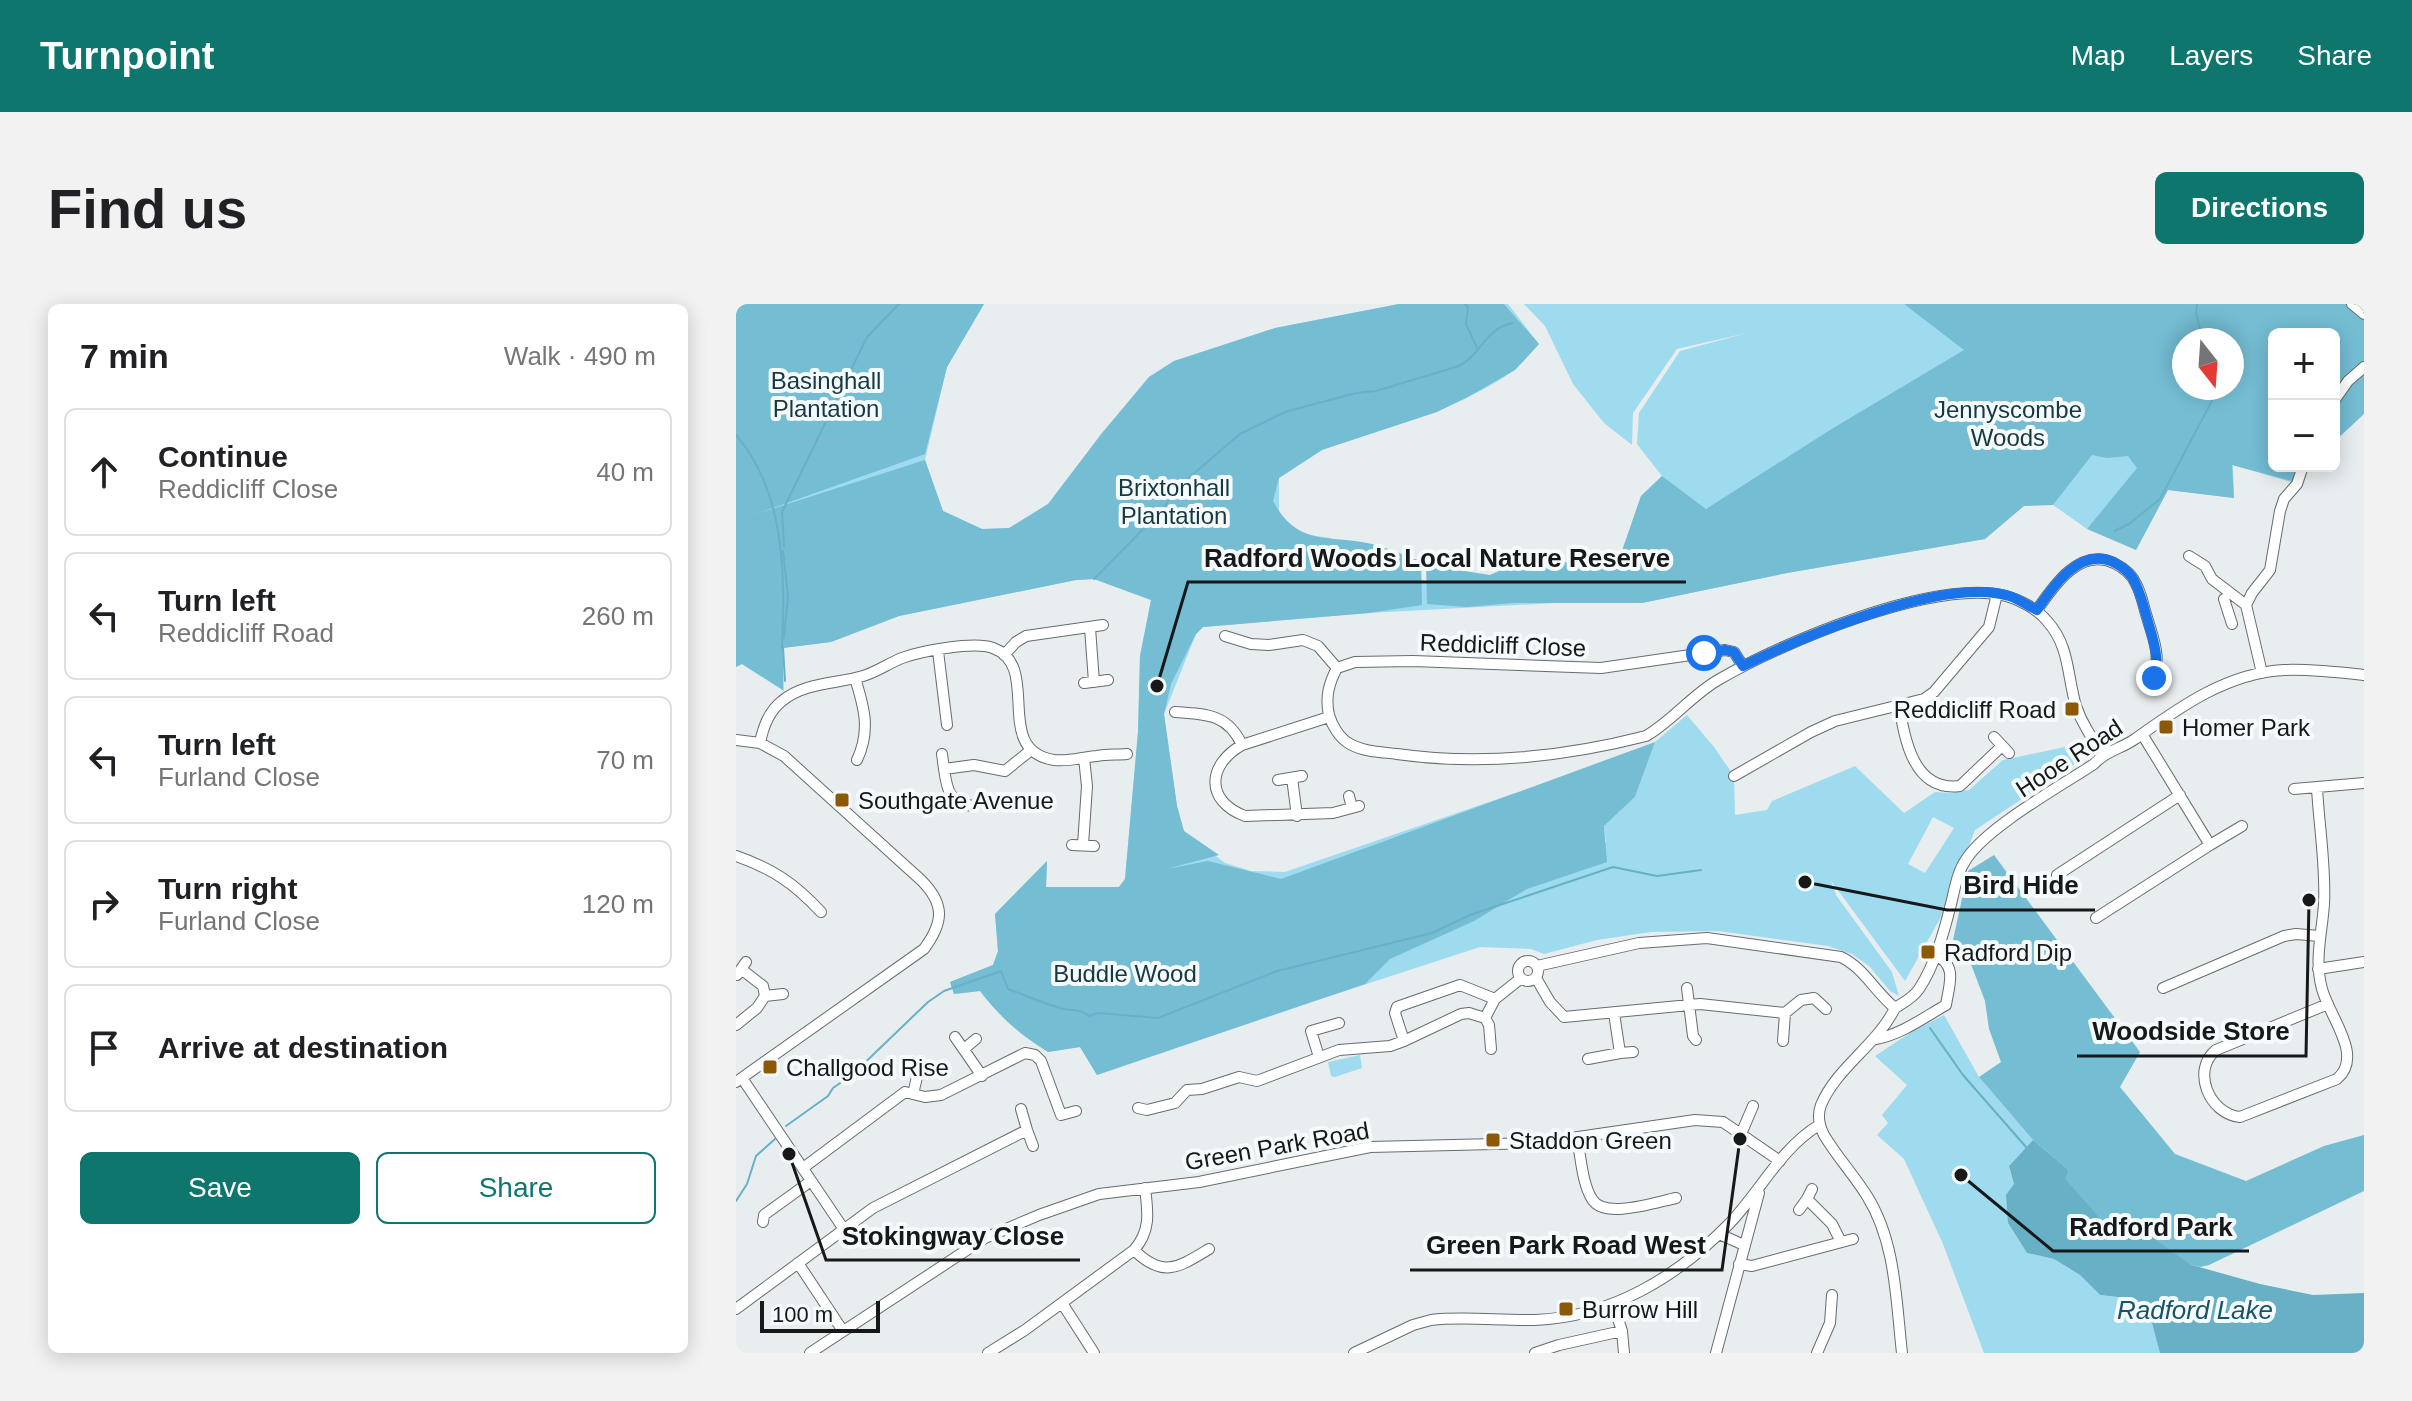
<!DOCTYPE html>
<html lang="en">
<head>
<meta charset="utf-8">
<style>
	body { margin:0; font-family:Arial,sans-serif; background:#f2f2f2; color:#202124 }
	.controls { position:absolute; right:24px; top:24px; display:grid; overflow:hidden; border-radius:12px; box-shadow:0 4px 20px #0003 }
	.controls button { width:72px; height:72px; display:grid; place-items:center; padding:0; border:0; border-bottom:2px solid #e0e0e0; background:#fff; color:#202124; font:40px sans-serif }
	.compass { position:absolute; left:1436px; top:24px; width:72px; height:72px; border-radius:50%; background:#fff; box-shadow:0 4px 20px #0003; rotate:163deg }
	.scale { position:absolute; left:24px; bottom:20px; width:120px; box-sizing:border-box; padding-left:8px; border:4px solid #161819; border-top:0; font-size:22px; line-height:28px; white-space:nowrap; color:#161819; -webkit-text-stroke:6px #f5fbfc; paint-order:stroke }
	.stop { position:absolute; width:24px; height:24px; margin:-18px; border:6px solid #1a73e8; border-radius:50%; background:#fff }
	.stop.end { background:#1a73e8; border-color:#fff; box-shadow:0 2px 8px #0008 }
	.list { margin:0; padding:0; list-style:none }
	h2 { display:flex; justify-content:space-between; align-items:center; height:104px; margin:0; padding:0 32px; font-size:34px }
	h2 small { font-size:26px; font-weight:400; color:#757577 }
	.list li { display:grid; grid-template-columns:52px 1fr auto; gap:24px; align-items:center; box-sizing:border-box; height:128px; margin:0 16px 16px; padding:0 16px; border:2px solid #e0e0e0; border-radius:12px }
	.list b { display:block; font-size:30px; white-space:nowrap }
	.list p { margin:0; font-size:26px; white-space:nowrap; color:#757577 }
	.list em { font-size:26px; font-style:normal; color:#757577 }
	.actions { display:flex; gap:16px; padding:24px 32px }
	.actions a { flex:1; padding:18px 0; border:2px solid #0f766e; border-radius:12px; text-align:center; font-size:28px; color:#0f766e }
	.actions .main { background:#0f766e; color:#fff }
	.icon { flex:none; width:44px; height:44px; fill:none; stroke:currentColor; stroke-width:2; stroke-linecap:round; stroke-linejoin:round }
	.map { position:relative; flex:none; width:1628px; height:1049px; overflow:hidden; border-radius:12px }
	header { display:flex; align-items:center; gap:48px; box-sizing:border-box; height:112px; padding:0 40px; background:#0f766e; color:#fff }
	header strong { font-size:38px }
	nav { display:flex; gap:44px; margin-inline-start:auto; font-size:28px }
	.intro { display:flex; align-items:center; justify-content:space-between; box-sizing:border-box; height:192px; padding:0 48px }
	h1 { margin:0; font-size:56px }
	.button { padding:20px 36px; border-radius:12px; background:#0f766e; color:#fff; font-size:28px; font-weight:700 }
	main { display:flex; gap:48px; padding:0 48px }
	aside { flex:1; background:#fff; border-radius:12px; box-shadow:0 4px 20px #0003 }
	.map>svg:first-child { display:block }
	.green { fill:#9fdbee; fill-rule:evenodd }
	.forest { fill:#74bdd3; fill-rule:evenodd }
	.water { fill:#68b0c6 }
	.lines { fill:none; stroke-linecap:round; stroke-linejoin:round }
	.stream { stroke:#68b0c6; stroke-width:2 }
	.minor-casing { stroke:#676c6d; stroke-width:12 }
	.minor { stroke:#fff; stroke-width:10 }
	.route { stroke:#1a73e8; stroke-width:10 }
	.poi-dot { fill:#8c5906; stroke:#f5fbfc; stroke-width:3 }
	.labels { text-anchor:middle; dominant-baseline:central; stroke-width:8; stroke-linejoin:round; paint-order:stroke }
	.park-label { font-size:24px; fill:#153842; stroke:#f5fbfc }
	.street-label { font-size:24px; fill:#161819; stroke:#f5fbfc }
	.poi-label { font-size:24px; fill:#161819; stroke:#f5fbfc; text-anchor:start }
	.water-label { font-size:26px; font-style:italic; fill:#185465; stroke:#f5fbfc }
	.leader { fill:none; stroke:#161819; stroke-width:3 }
	.callout-dot { fill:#161819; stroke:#f5fbfc; stroke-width:3 }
	.callout-label { font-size:26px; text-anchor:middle; font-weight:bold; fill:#161819; stroke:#f5fbfc; stroke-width:8; stroke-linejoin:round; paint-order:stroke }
</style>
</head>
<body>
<header>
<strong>Turnpoint</strong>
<nav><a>Map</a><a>Layers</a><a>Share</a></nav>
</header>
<div class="intro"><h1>Find us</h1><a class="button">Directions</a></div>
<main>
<aside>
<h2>7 min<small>Walk · 490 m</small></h2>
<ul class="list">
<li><svg class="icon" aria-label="ahead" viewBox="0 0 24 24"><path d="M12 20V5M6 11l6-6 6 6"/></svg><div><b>Continue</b><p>Reddicliff Close</p></div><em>40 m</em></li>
<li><svg class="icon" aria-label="left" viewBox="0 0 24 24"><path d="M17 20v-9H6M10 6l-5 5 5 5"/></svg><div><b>Turn left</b><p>Reddicliff Road</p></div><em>260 m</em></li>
<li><svg class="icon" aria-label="left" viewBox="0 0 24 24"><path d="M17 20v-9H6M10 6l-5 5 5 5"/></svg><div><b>Turn left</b><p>Furland Close</p></div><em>70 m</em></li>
<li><svg class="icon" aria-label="right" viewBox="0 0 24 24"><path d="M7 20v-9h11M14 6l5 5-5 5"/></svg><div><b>Turn right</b><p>Furland Close</p></div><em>120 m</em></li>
<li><svg class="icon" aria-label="arrive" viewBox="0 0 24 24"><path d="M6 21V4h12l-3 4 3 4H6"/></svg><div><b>Arrive at destination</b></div></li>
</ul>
<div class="actions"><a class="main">Save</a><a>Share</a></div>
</aside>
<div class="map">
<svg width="1628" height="1049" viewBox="0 0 1628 1049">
	<rect width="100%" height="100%" fill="#e8edef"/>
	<path class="green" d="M 0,0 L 248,0 L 211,63 L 189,156 L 207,207 L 246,225 L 274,224 L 312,200 L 413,73 L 438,57 L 539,24 L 663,0 L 772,0 L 803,40 C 795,49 786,60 777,67 C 739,94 695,110 651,123 L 637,91 L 586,146 L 543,174 L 543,208 L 560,229 L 594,234 L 597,249 L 680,272 L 704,286 L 809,258 L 883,258 L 905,192 L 926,172 L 901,140 L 903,109 L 944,47 L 1011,29 L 941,45 L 897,109 L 896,141 L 868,119 L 837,80 L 809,22 L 788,0 L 1168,0 L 1177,6 L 1598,30 L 1538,30 L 1538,162 L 1569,162 L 1561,180 L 1497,161 L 1498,194 L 1432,186 L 1400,246 L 1354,221 L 1351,225 L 1317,201 L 1288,201 L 1249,235 L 1051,269 L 906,299 L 820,299 L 633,309 L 467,323 L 460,330 L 428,410 L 441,502 L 448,528 L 489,559 L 515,567 L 549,568 L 779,489 L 854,542 L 870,538 L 868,522 L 899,493 L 919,438 L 951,411 L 978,443 L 998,472 L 999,511 L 1031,506 L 1036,497 L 1119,462 L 1168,509 L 1199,488 L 1215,489 L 1233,486 L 1267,456 L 1348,439 L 1354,450 L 1239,526 L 1205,613 L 1169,677 L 1095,577 L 1100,591 L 1156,668 L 1163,692 L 1154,687 L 1133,662 L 1116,650 L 1092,642 L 982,627 L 915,628 L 861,636 L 808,650 L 795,645 L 744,643 L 456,737 L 361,771 L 344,743 L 312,748 C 283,729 266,715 244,687 L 218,690 L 214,678 L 257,661 L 262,647 L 259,610 L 311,557 L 310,583 L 383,583 L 389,575 L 402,428 L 404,352 L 415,296 L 358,275 L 340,276 L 163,312 L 95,338 L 47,344 L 48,387 L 6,360 L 0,363 ZM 1448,36 L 1496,36 L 1496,84 L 1448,84 ZM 1197,513 L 1218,524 L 1189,569 L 1172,560 Z
		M 1208,711 L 1243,773 L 1297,836 L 1273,862 L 1278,880 L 1272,919 L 1291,949 L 1318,955 L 1344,971 L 1364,991 L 1391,994 L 1397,1003 L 1416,1015 L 1424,1049 L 1248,1049 L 1207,940 L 1168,855 L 1141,831 L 1152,819 L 1146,811 L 1171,781 L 1139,752 L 1177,727 Z
		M 624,751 L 626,764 L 599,773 L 595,772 L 592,758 Z"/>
	<path class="forest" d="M 0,0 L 248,0 L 211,63 L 189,150 L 20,210 L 189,156 L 207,207 L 246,225 L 273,224 L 312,200 L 366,129 L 413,73 L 438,57 L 539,24 L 663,0 L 768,0 L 803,40 L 779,66 L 730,94 L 701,108 L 586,146 L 543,174 L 537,197 C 562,244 593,230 636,240 C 653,244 669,252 685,257 L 686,301 L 633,309 L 467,323 L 460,330 L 435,380 L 428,410 L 441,502 L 448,527 L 483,551 L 430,565 L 472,557 L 545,575 L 919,438 L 899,493 L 868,522 L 871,558 L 791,585 L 738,617 L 654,655 L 629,680 L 361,771 L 344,743 L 312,748 C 282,729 266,715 244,687 L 218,690 L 214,678 L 257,661 L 262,647 L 259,610 L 311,557 L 310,583 L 383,583 L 389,575 L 402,428 L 404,352 L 415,296 L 358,275 L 340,276 L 163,312 L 95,338 L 47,344 L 47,386 L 6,360 L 0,363 Z
		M 1168,0 L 1628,0 L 1628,110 L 1598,138 L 1598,30 L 1538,30 L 1538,162 L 1572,162 L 1556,177 L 1496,161 L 1498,194 L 1432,186 L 1400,246 L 1351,225 L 1401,164 L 1392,152 L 1371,154 L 1356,151 L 1317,201 L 1288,202 L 1249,235 L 1051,269 L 906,299 L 777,299 L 731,303 L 691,300 L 690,261 L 754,271 L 781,259 L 882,258 L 905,192 L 926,172 L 970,205 L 1094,126 L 1228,46 ZM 1448,36 L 1496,36 L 1496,84 L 1448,84 Z
		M 1258,551 L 1404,748 L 1384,783 L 1439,850 L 1510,877 L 1588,842 L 1628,831 L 1628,887 L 1473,961 L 1464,963 L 1456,961 L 1387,914 L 1378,922 L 1366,916 L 1328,875 L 1333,866 L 1297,836 L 1243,773 L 1265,758 L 1253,725 L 1249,697 L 1230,647 L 1217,636 L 1232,567 Z"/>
	<path class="water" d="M 1297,836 L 1333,866 L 1329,875 L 1366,916 L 1373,916 L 1378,922 L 1387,913 L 1456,961 L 1524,980 L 1577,991 L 1628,989 L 1628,1049 L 1424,1049 L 1415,1015 L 1397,1003 L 1391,994 L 1364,991 L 1344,971 L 1318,955 L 1291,949 L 1272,919 L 1270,891 L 1278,880 L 1273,862 Z"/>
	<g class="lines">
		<path class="stream" d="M 729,0 L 732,3 L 730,20 L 741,44
			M 1461,0 L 1460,9 L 1467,36
			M 0,131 C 50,189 49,272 46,344
			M 1378,227 L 1393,220 L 1424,195 L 1478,93 L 1475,84
			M 48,242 L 46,208 L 131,33 L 163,0
			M 47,247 L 52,292 L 48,333
			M 358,275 L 426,206 L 442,183 L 504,130 L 549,108 L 620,89 L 640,87 L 723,62 C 747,49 749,24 777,19
			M 47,343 L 49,377
			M 1194,724 L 1227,771 L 1290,843
			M 50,822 L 92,792 L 97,784 L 117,770 L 192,698 L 208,687 L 265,667 L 272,685 C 291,692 309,700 328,705 C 338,707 345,705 353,712 L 362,709 L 422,714 L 541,667 L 696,629 L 734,611 L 877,563 L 921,572 L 965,566
			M 0,897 L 11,880 L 20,852 L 39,835"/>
		<defs>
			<path id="minor" d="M 1616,0 L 1628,10
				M 1598,97 L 1612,77 L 1628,63
				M 1453,252 L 1469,262 L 1476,275 L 1510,301
				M 1488,295 L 1496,320
				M 1301,306 C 1318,281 1344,243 1378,259 C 1388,264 1396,270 1400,280 C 1405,289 1407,300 1410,310 C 1419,341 1426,351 1415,383
				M 354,324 L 358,378
				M 489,332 L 515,340 L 533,341 L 567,336 L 582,342 L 601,364
				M 202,347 L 211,421
				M 268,351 L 280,338 L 290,332 L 367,321
				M 1007,362 L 998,348 L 989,346 L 865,364 L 677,357 L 619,358 L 601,364 C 593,379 589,393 593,411 C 596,421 603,434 614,440 C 628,448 646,448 661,450 C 745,462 828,453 910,432 C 936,417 956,391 982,376 C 1045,339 1198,274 1270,292 C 1285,296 1301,305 1311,317 C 1334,342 1331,372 1340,402 C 1346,420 1356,434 1367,450
				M 1526,369 L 1510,301 L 1516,289 L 1534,266 L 1544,207 L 1548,195 L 1561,180 L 1567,162
				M 119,374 C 128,403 135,426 121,456
				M 348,379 L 372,376
				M 1163,401 C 1169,437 1178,488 1224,482 L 1266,442
				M 439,408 C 470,410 492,410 506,441
				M 593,413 L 506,441 C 471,461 469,497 509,512 L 597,509 L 623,502
				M 1258,433 L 1273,449
				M 0,436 L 24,439 L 48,452 L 185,576 C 209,600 208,618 188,645 L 0,778
				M 24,439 C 27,423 33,407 46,397 C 69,378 101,380 127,372 C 141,368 153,359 166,354 C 185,347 238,337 257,344 C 307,362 255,446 318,456 C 333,458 346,453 361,452 C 371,450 381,451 391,450
				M 206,450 L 208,465
				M 998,472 L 1075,428 L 1099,417 L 1188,395 L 1198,388 L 1253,323 L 1261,290
				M 556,474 L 561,512
				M 542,476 L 566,472
				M 1581,484 C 1583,522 1590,562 1588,600 C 1586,630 1578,655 1586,685 C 1594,714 1628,752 1601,775 L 1504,813 C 1473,810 1455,766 1480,746 L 1592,700
				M 1558,485 L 1628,479
				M 613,492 L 616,504
				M 237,502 C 213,499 211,486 208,465 L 238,461 L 269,467 L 295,446
				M 336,541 L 358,542
				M 347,541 L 351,482 L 348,454
				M 1474,541 L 1506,522
				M 0,552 C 37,565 58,579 85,608
				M 1321,571 L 1444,491
				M 1360,614 L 1474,541 L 1406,430
				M782 667a10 10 0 1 1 20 0a10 10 0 1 1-20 0Z
				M 801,662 L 903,639 L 971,634 L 1105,653 C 1128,664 1139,688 1159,704
				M 1582,665 L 1628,658
				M 1,671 L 10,658
				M 800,674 L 814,698 L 828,713 L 964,700 L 1049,709 L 1065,696 L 1078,694 L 1090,705
				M 951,684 L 957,732 L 960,736
				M 1427,684 L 1548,632 L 1560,630 L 1583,632
				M 29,692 L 47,690
				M 1159,704 C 1167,699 1177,694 1183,685 C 1199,661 1208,628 1215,600 C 1219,584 1221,568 1231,554 C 1253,522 1323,483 1358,460 C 1369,447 1385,445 1399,435 C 1444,403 1491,369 1548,366 C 1575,365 1601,368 1628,371
				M 1159,704 C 1141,741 1101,763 1085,801 C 1081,811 1083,821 1088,831 C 1101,853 1118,871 1131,892 C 1160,938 1160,997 1166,1049
				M 749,714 L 753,721 L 755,745
				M 0,721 L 21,704 L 29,692 L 27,682 L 5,665
				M 219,733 L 246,772
				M 1140,735 C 1166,730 1187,714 1210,701 C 1213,681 1222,661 1199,651
				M 668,737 L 725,710 L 733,709 L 749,714 L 759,695
				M 1047,737 L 1049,709
				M 228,745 L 240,735
				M 884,749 L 897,748
				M 583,753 L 575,727 L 603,719
				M 852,755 L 884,749 L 878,709
				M 6,774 L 107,924
				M 177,790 L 181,773 L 192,764
				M 402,804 L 411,806 L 439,799 L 451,786 L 466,785 L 503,773 L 521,777 L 603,746 L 654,742 L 668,737 L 659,709 L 661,703 L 724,681 L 759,695 L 784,675
				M 291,826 L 297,842
				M 1005,830 L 1017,802
				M 841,834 C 845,853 846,879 856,895 C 868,916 920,898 940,894
				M 67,864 L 169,788 L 189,793 L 205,791 L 289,749 L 299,751 L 305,757 L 325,811 L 340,807
				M 1076,885 L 1071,895 L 1096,920 L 1105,938
				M 1063,906 L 1071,895
				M 27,918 L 28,911 L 75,877
				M 983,930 L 1008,941
				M 398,946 C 427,975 443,963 473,945
				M 62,959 L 107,1027
				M 1003,960 L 1016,962 L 1117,935
				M 326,999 L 358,1049
				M 877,1000 L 886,1027 L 888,1049
				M 0,1005 L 137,904 L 291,826 L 285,805
				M 74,1049 L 249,934 L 303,911 L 363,890 L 463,878 L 634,843 L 801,839 L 959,816 L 987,818 L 1044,857
				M 252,1049 L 289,1026 L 398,946 C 415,927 412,908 409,884
				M 618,1049 L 677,1021 L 695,1016 C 729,1012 765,1017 799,1016 C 875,1013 941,973 993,920 C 1024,888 1044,845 1083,821
				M 799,1049 L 823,1041 L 886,1027
				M 980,1049 L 1023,889
				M 1081,1049 L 1094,1019 L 1096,991"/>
		</defs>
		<use href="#minor" class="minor-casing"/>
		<use href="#minor" class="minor"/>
	</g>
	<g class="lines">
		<path class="route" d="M 968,349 L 989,346 L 998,348 L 1007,362 C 1066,333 1209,272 1273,292 C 1283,295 1292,302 1301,306 C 1317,282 1344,243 1377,258 C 1385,262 1391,266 1396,273 C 1404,285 1407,301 1411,314 C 1417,336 1424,352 1418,374"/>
	</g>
	<g class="poi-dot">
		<rect x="1328" y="397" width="16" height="16" rx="4"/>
		<rect x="1422" y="415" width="16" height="16" rx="4"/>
		<rect x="98" y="488" width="16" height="16" rx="4"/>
		<rect x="1184" y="640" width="16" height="16" rx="4"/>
		<rect x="26" y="755" width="16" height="16" rx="4"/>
		<rect x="749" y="828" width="16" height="16" rx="4"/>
		<rect x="822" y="997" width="16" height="16" rx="4"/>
	</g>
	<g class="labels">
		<g class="park-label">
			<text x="90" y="76">Basinghall<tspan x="90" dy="28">Plantation</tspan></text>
			<text x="1272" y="105">Jennyscombe<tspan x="1272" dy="28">Woods</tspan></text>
			<text x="438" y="183">Brixtonhall<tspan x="438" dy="28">Plantation</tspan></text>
			<text x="389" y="669">Buddle Wood</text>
		</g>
		<g class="street-label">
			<text transform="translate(767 341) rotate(2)">Reddicliff Close</text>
			<text transform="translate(1333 454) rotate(-33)">Hooe Road</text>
			<text transform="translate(541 842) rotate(-10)">Green Park Road</text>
		</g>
		<g class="poi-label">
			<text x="1320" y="405" text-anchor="end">Reddicliff Road</text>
			<text x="1446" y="423">Homer Park</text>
			<text x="122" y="496">Southgate Avenue</text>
			<text x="1208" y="648">Radford Dip</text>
			<text x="50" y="763">Challgood Rise</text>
			<text x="773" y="836">Staddon Green</text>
			<text x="846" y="1005">Burrow Hill</text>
		</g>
		<g class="water-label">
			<text x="1459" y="1006">Radford Lake</text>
		</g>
	</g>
	<path class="leader" d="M421 382L452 278H950M1069 578L1211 606H1359M1573 596L1570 752H1341M1225 871L1317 947H1513M53 850L90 956H344M1004 835L986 966H674"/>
	<g class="callout-dot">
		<circle cx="421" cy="382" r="8"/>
		<circle cx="1069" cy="578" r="8"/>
		<circle cx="1573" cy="596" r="8"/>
		<circle cx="1225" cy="871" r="8"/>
		<circle cx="53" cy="850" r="8"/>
		<circle cx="1004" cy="835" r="8"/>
	</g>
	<g class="callout-label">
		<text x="701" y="263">Radford Woods Local Nature Reserve</text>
		<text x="1285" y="590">Bird Hide</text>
		<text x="1455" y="736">Woodside Store</text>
		<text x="1415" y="932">Radford Park</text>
		<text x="217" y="941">Stokingway Close</text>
		<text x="830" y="950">Green Park Road West</text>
	</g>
</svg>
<div class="controls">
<button>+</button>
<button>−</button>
</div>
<svg class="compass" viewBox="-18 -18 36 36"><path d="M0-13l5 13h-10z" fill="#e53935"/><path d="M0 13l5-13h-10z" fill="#757577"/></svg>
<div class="scale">100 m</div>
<div class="stop" style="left:968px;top:349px"></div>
<div class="stop end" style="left:1418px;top:374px"></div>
</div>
</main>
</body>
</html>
